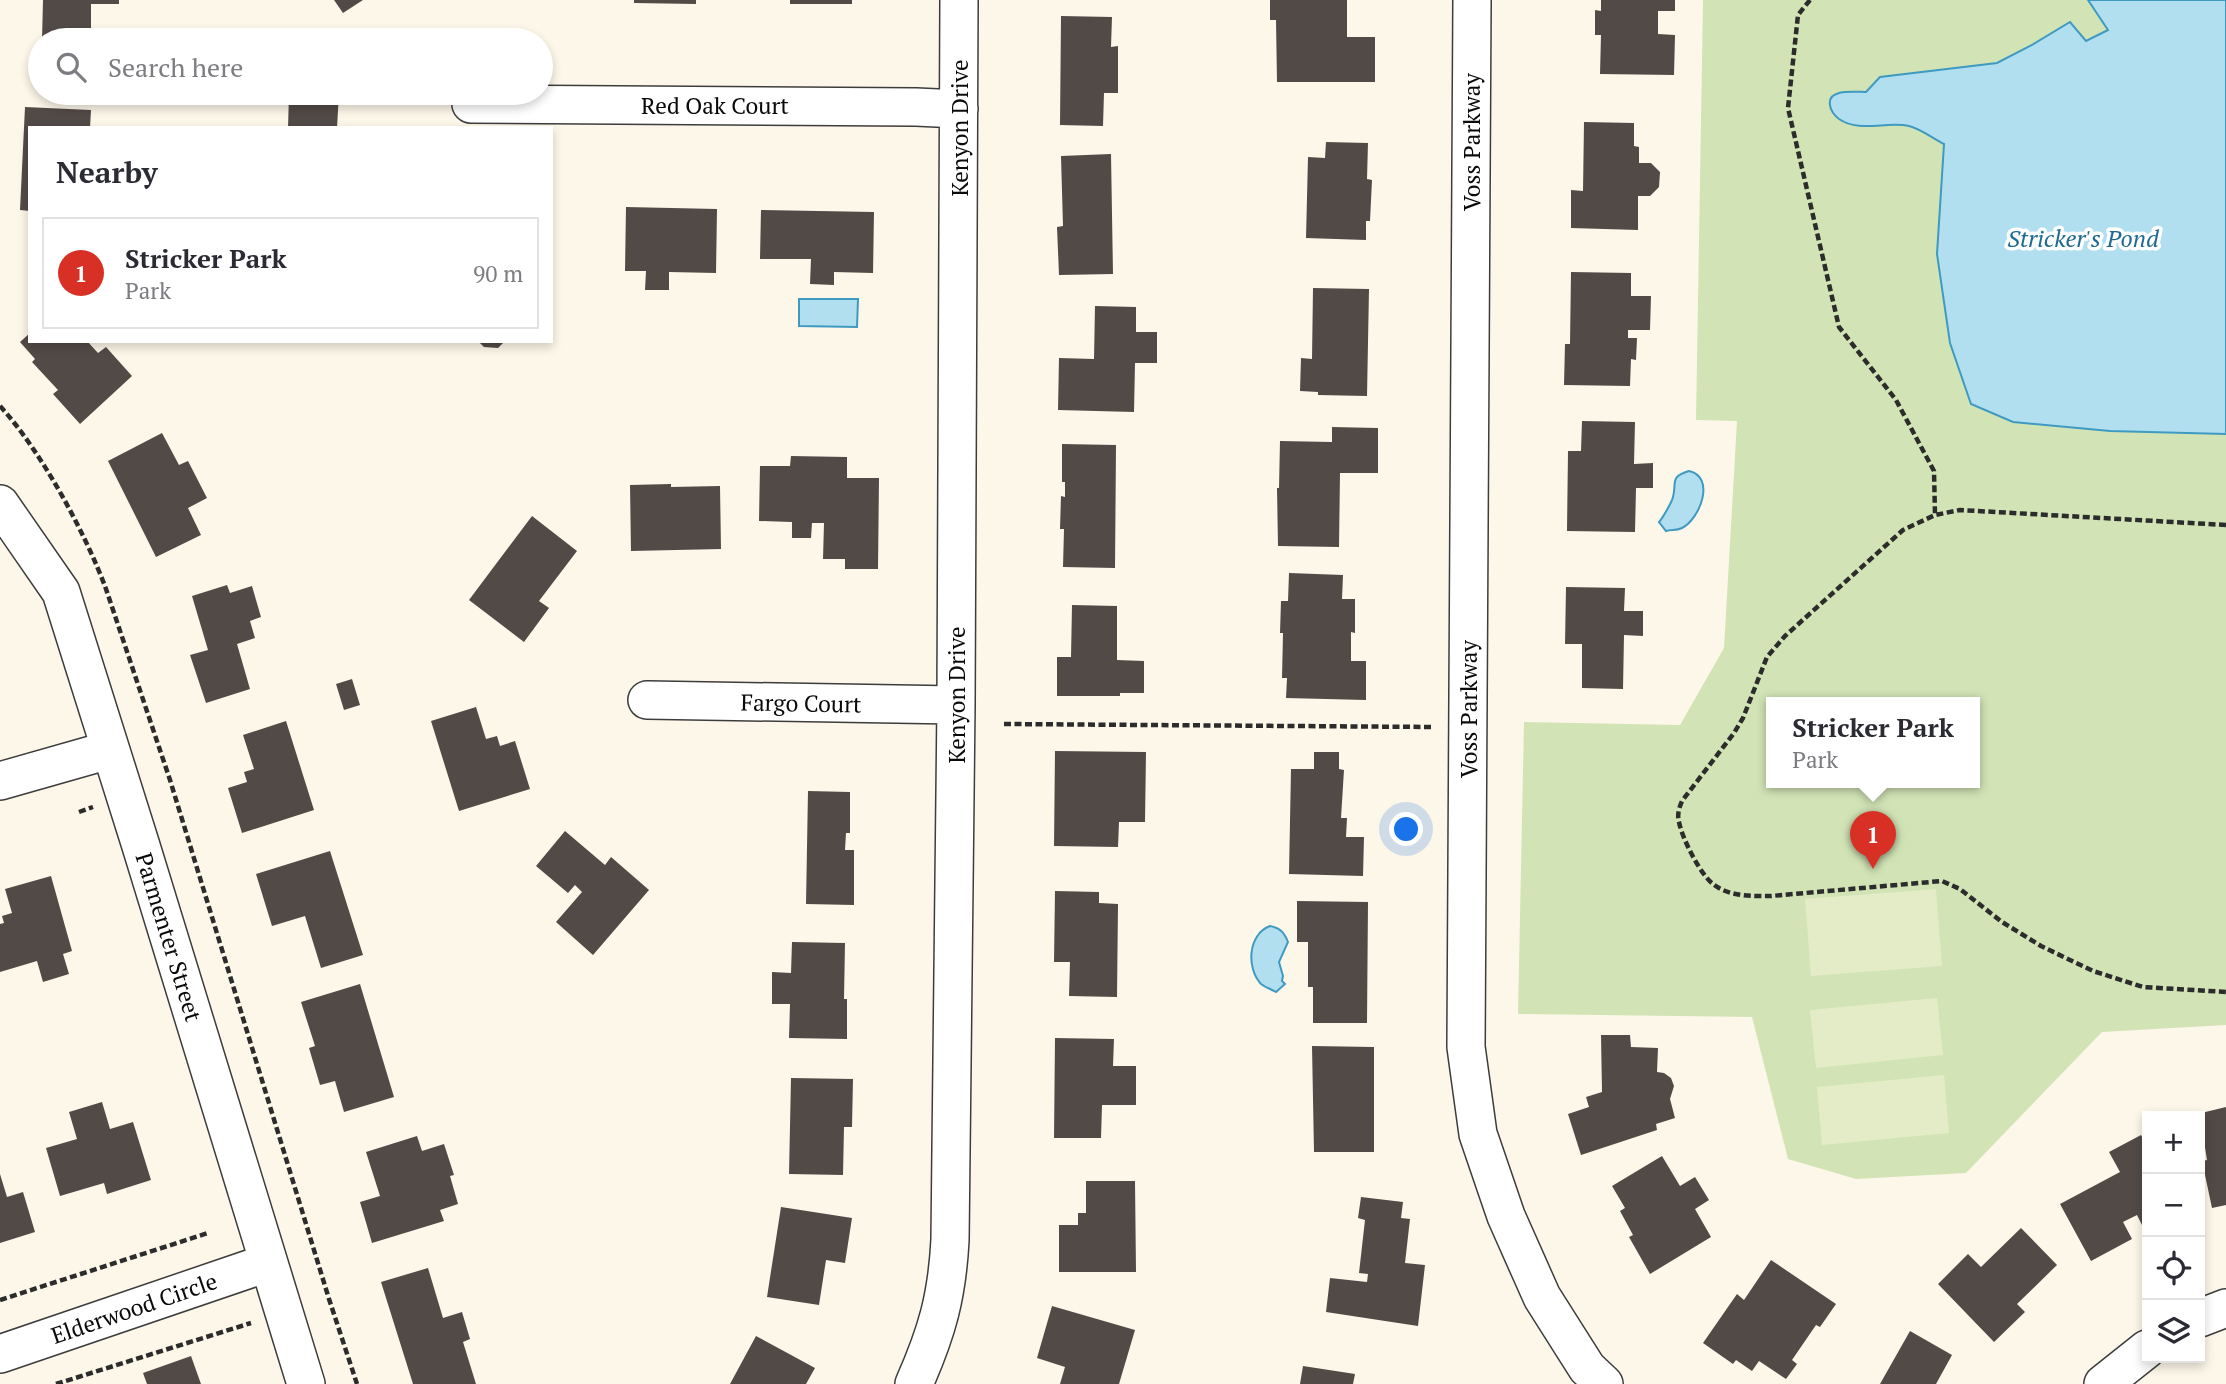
<!DOCTYPE html>
<html lang="en">
<head>
<meta charset="utf-8">
<style>
	body { margin:0; font-family:"PT Serif",serif; background:#f2f2f3; color:#2b2b33 }
	.controls { position:absolute; right:21px; bottom:21px; display:grid; overflow:hidden; border-radius:0px; box-shadow:0 4px 10px #0003 }
	.controls button { width:63px; height:63px; display:grid; place-items:center; padding:0; border:0; border-bottom:2px solid #e1e1e2; background:#fff; color:#2b2b33; font:35px sans-serif }
	.you { position:absolute; left:1407px; top:830px; width:24px; height:24px; margin:-18px; border:5px solid #fff; border-radius:50%; background:#1a73e8; box-shadow:0 0 0 10px #1a73e833 }
	.badge { display:grid; place-items:center; width:46px; height:46px; border-radius:50%; background:#d93025; color:#fff; font-size:23px; font-weight:700 }
	.pin { position:absolute; translate:-50% -58px; filter:drop-shadow(0 2px 4px #0008) }
	.pin::after { content:''; position:absolute; top:37px; width:24px; height:21px; background:inherit; clip-path:polygon(0 0,100% 0,50% 100%) }
	.popup { position:absolute; left:1766px; top:697px; width:214px; height:91px; box-sizing:border-box; display:grid; place-content:center; border-radius:0px; background:#fff; filter:drop-shadow(0 2px 5px #0005); font-size:23px; white-space:nowrap; color:#7c7c81 }
	.popup b { font-size:26px; color:#2b2b33 }
	.popup::after { content:''; position:absolute; left:50%; top:100%; margin-left:-14px; border:14px solid transparent; border-top-color:#fff }
	.list { margin:0; padding:0; list-style:none }
	h2 { display:flex; justify-content:space-between; align-items:center; height:91px; margin:0; padding:0 28px; font-size:30px }
	h2 small { font-size:23px; font-weight:400; color:#7c7c81 }
	.list li { display:grid; grid-template-columns:46px 1fr auto; gap:21px; align-items:center; box-sizing:border-box; height:112px; margin:0 14px 14px; padding:0 14px; border:2px solid #e1e1e2; border-radius:0px }
	.list b { display:block; font-size:26px; white-space:nowrap }
	.list p { margin:0; font-size:23px; white-space:nowrap; color:#7c7c81 }
	.list em { font-size:23px; font-style:normal; color:#7c7c81 }
	.icon { flex:none; width:38px; height:38px; fill:none; stroke:currentColor; stroke-width:2; stroke-linecap:round; stroke-linejoin:round }
	.map { position:relative; flex:none; width:2226px; height:1384px; overflow:hidden }
	.search { position:absolute; background:#fff; box-shadow:0 4px 10px #0003; left:28px; top:28px; width:525px; height:77px; display:flex; align-items:center; gap:18px; box-sizing:border-box; padding:0 24px; border-radius:38px; color:#7c7c81; font-size:26px }
	.panel { position:absolute; background:#fff; box-shadow:0 4px 10px #0003; left:28px; top:126px; width:525px; height:217px; border-radius:0px }
	.map>svg:first-child { display:block }
	.green { fill:#d2e4b6; fill-rule:evenodd }
	.pitch { fill:#e3ecc7 }
	.water { fill:#b2dff0; stroke:#3f9ac1; stroke-width:2 }
	.building { fill:#524a47 }
	.lines { fill:none; stroke-linecap:round; stroke-linejoin:round }
	.street-casing { stroke:#3d3d3d; stroke-width:40 }
	.path { stroke:#2c2c2c; stroke-width:4.5; stroke-dasharray:7 3.5; stroke-linecap:butt }
	.street { stroke:#fff; stroke-width:37 }
	.labels { text-anchor:middle; dominant-baseline:central; stroke-width:7; stroke-linejoin:round; paint-order:stroke }
	.street-label { font-size:23px; fill:#0a0a0a; stroke:#fff }
	.water-label { font-size:24px; font-style:italic; fill:#1f6a90; stroke:#fff }
</style>
</head>
<body>
<div class="map">
<svg width="2226" height="1384" viewBox="0 0 2226 1384">
	<rect width="100%" height="100%" fill="#fdf7e9"/>
	<path class="green" d="M 1703,0 L 2226,0 L 2226,1025 L 2102,1032 L 1966,1173 L 1856,1179 L 1788,1159 L 1752,1017 L 1518,1014 L 1524,722 L 1680,725 L 1724,648 L 1737,421 L 1696,420 ZM 1772,703 L 1974,703 L 1974,783 L 1772,783 Z"/>
	<path class="pitch" d="M 1936,889 L 1942,966 L 1811,976 L 1805,899 Z
		M 1937,998 L 1943,1055 L 1816,1068 L 1810,1010 Z
		M 1944,1075 L 1949,1133 L 1822,1145 L 1817,1087 Z"/>
	<path class="water" d="M 2088,0 L 2226,0 L 2226,434 L 2110,431 L 2013,422 L 1971,404 L 1950,343 L 1937,254 L 1944,144 C 1934,139 1921,129 1909,126 C 1887,121 1859,133 1839,119 C 1835,116 1830,110 1830,105 C 1827,88 1856,92 1866,92 L 1880,77 L 1997,63 L 2032,45 L 2070,22 L 2086,41 L 2108,30 Z
		M 799,299 L 858,299 L 857,327 L 799,326 Z
		M 1689,471 C 1716,477 1700,519 1682,528 C 1676,531 1671,529 1666,531 L 1659,522 C 1662,519 1672,502 1673,497 C 1677,483 1669,477 1689,471 Z
		M 1270,926 C 1280,928 1284,932 1288,942 L 1279,962 L 1283,976 L 1282,981 L 1285,984 L 1276,992 C 1271,989 1266,988 1261,984 C 1246,968 1248,934 1270,926 Z"/>
	<path class="building" d="M 43,0 L 119,0 L 119,4 L 91,4 L 91,40 L 42,40 Z
		M 334,0 L 363,0 L 343,13 Z
		M 634,0 L 696,0 L 696,4 L 634,3 Z
		M 790,0 L 852,0 L 852,4 L 790,4 Z
		M 1270,0 L 1347,0 L 1347,37 L 1375,37 L 1375,82 L 1277,82 L 1276,20 L 1270,20 Z
		M 1601,0 L 1675,0 L 1675,11 L 1658,11 L 1658,34 L 1675,35 L 1674,75 L 1600,74 L 1601,35 L 1595,35 L 1595,10 L 1601,11 Z
		M 1061,16 L 1112,17 L 1111,47 L 1118,46 L 1118,93 L 1104,93 L 1103,126 L 1060,125 Z
		M 289,93 L 339,93 L 337,128 L 288,128 Z
		M 25,107 L 91,110 L 90,128 L 30,128 L 30,211 L 20,210 Z
		M 1584,122 L 1634,123 L 1634,146 L 1639,147 L 1639,163 L 1651,163 L 1660,172 L 1659,187 L 1650,196 L 1638,196 L 1638,230 L 1571,228 L 1571,190 L 1583,191 Z
		M 1326,142 L 1368,143 L 1367,179 L 1372,180 L 1370,221 L 1366,221 L 1366,240 L 1306,238 L 1308,157 L 1325,158 Z
		M 1111,154 L 1113,274 L 1059,275 L 1057,227 L 1063,226 L 1061,156 Z
		M 626,207 L 717,209 L 716,273 L 669,272 L 669,290 L 645,290 L 646,271 L 625,271 Z
		M 761,210 L 874,212 L 873,273 L 834,272 L 834,285 L 810,284 L 811,259 L 760,259 Z
		M 1571,272 L 1631,273 L 1631,296 L 1651,296 L 1650,330 L 1628,330 L 1628,338 L 1637,338 L 1636,360 L 1631,359 L 1630,386 L 1564,385 L 1565,344 L 1570,344 Z
		M 1313,288 L 1369,289 L 1367,396 L 1318,395 L 1318,392 L 1300,391 L 1301,358 L 1312,359 Z
		M 1095,306 L 1136,307 L 1136,332 L 1157,332 L 1157,363 L 1135,363 L 1134,412 L 1058,410 L 1059,358 L 1094,359 Z
		M 30,333 L 30,341 L 87,341 L 98,353 L 106,347 L 132,376 L 80,424 L 53,394 L 58,390 L 32,362 L 35,359 L 20,342 Z
		M 478,341 L 505,341 L 498,348 L 484,347 Z
		M 1582,421 L 1635,422 L 1634,464 L 1653,463 L 1653,488 L 1636,488 L 1635,532 L 1567,531 L 1568,451 L 1581,451 Z
		M 1332,427 L 1378,428 L 1378,473 L 1340,473 L 1339,547 L 1278,546 L 1277,488 L 1279,488 L 1280,441 L 1332,442 Z
		M 162,433 L 179,465 L 188,461 L 207,498 L 188,508 L 201,535 L 156,557 L 108,461 Z
		M 1062,444 L 1116,445 L 1115,568 L 1063,567 L 1064,529 L 1060,529 L 1061,496 L 1065,497 L 1065,482 L 1062,482 Z
		M 791,456 L 847,457 L 847,478 L 879,478 L 878,569 L 845,569 L 845,559 L 823,559 L 824,523 L 812,523 L 811,538 L 792,538 L 792,522 L 759,521 L 760,466 L 790,466 Z
		M 671,484 L 671,487 L 720,486 L 721,549 L 631,551 L 630,485 Z
		M 532,516 L 577,551 L 539,601 L 549,608 L 524,642 L 469,600 Z
		M 1289,573 L 1343,575 L 1342,599 L 1355,599 L 1355,633 L 1351,632 L 1351,661 L 1366,661 L 1366,700 L 1286,698 L 1287,678 L 1282,678 L 1283,633 L 1280,633 L 1281,601 L 1288,601 Z
		M 227,585 L 230,593 L 252,586 L 261,617 L 250,621 L 255,638 L 237,644 L 250,689 L 206,703 L 190,655 L 208,650 L 192,596 Z
		M 1566,587 L 1625,588 L 1624,611 L 1643,611 L 1643,636 L 1624,635 L 1623,689 L 1582,688 L 1582,644 L 1565,644 Z
		M 1072,605 L 1117,606 L 1117,660 L 1144,661 L 1144,693 L 1120,693 L 1120,696 L 1057,696 L 1057,657 L 1071,657 Z
		M 352,679 L 360,705 L 344,710 L 336,684 Z
		M 476,707 L 486,739 L 497,736 L 500,746 L 515,741 L 530,789 L 459,811 L 431,721 Z
		M 286,721 L 314,810 L 242,833 L 228,788 L 247,782 L 244,772 L 254,769 L 243,735 Z
		M 1055,751 L 1146,752 L 1145,822 L 1119,822 L 1118,847 L 1054,846 Z
		M 1314,752 L 1339,752 L 1339,769 L 1344,770 L 1341,818 L 1347,818 L 1346,837 L 1364,837 L 1363,876 L 1289,874 L 1291,769 L 1314,769 Z
		M 808,791 L 850,792 L 850,833 L 846,833 L 845,850 L 854,850 L 854,905 L 806,904 Z
		M 565,831 L 605,865 L 611,857 L 649,890 L 593,955 L 556,922 L 582,892 L 575,885 L 568,893 L 536,866 Z
		M 330,851 L 363,955 L 321,968 L 305,916 L 272,926 L 256,874 Z
		M 51,876 L 72,951 L 63,954 L 69,974 L 43,982 L 37,961 L 0,972 L 0,924 L 4,923 L 2,916 L 12,913 L 5,889 Z
		M 1055,891 L 1099,892 L 1099,903 L 1118,904 L 1117,997 L 1069,996 L 1070,962 L 1054,962 Z
		M 1297,901 L 1368,902 L 1367,1023 L 1313,1023 L 1313,987 L 1308,987 L 1308,942 L 1297,942 Z
		M 792,942 L 845,943 L 844,999 L 847,999 L 847,1039 L 789,1038 L 790,1004 L 772,1004 L 772,972 L 791,973 Z
		M 360,984 L 394,1097 L 344,1112 L 335,1081 L 320,1085 L 309,1048 L 315,1046 L 301,1002 Z
		M 1601,1035 L 1630,1035 L 1631,1047 L 1658,1048 L 1657,1072 L 1664,1073 L 1671,1078 L 1674,1086 L 1670,1099 L 1675,1118 L 1656,1124 L 1657,1130 L 1581,1155 L 1568,1114 L 1589,1107 L 1586,1097 L 1602,1092 Z
		M 1055,1038 L 1114,1039 L 1113,1066 L 1136,1066 L 1136,1105 L 1102,1105 L 1101,1138 L 1054,1138 Z
		M 1312,1046 L 1374,1047 L 1374,1152 L 1314,1152 Z
		M 791,1078 L 853,1079 L 852,1127 L 844,1127 L 843,1175 L 789,1174 Z
		M 102,1102 L 110,1129 L 133,1122 L 151,1180 L 107,1194 L 104,1183 L 60,1196 L 46,1148 L 77,1139 L 69,1112 Z
		M 2226,1107 L 2226,1205 L 2212,1208 L 2202,1161 L 2207,1160 L 2200,1116 L 2197,1114 Z
		M 2141,1135 L 2147,1146 L 2147,1230 L 2145,1231 L 2137,1215 L 2123,1222 L 2132,1239 L 2091,1261 L 2060,1204 L 2120,1172 L 2109,1152 Z
		M 417,1136 L 422,1151 L 444,1144 L 454,1175 L 450,1176 L 458,1204 L 440,1210 L 444,1221 L 372,1243 L 360,1202 L 380,1196 L 366,1152 Z
		M 1662,1156 L 1680,1186 L 1695,1177 L 1709,1200 L 1695,1209 L 1711,1237 L 1650,1274 L 1629,1237 L 1633,1235 L 1620,1211 L 1625,1208 L 1612,1186 Z
		M 0,1174 L 7,1197 L 23,1192 L 35,1232 L 0,1243 Z
		M 1086,1181 L 1135,1181 L 1136,1272 L 1059,1272 L 1059,1225 L 1078,1225 L 1078,1213 L 1086,1213 Z
		M 1361,1197 L 1403,1202 L 1401,1218 L 1410,1219 L 1405,1263 L 1425,1265 L 1418,1326 L 1326,1312 L 1330,1278 L 1367,1282 L 1368,1274 L 1359,1273 L 1365,1220 L 1358,1218 Z
		M 781,1207 L 852,1218 L 845,1263 L 826,1260 L 819,1305 L 767,1297 Z
		M 2021,1228 L 2057,1265 L 2017,1304 L 2025,1312 L 1994,1342 L 1938,1284 L 1968,1254 L 1981,1267 Z
		M 1771,1260 L 1836,1304 L 1820,1327 L 1816,1325 L 1792,1360 L 1797,1364 L 1786,1379 L 1759,1361 L 1752,1371 L 1736,1360 L 1733,1364 L 1703,1343 L 1737,1294 L 1744,1300 Z
		M 428,1268 L 443,1318 L 462,1312 L 470,1339 L 463,1342 L 476,1384 L 413,1384 L 381,1282 Z
		M 1052,1306 L 1135,1330 L 1119,1384 L 1060,1384 L 1065,1367 L 1037,1358 Z
		M 1910,1331 L 1952,1355 L 1936,1384 L 1880,1384 Z
		M 756,1336 L 815,1368 L 806,1384 L 730,1384 Z
		M 191,1356 L 201,1384 L 147,1384 L 143,1373 Z
		M 1303,1366 L 1355,1374 L 1353,1384 L 1300,1384 Z"/>
	<g class="lines">
		<defs>
			<path id="street" d="M 1472,0 L 1466,1047 L 1478,1134 L 1506,1216 L 1542,1297 L 1587,1368 L 1604,1384
				M 471,104 L 916,107 L 959,109
				M 0,504 L 61,592 L 141,846 L 306,1384
				M 647,700 L 956,705
				M 0,781 L 109,750
				M 2200,1318 L 2226,1308
				M 0,1354 L 267,1263
				M 914,1384 C 937,1332 947,1297 950,1240 L 956,705 L 959,0
				M 2103,1384 L 2147,1349"/>
		</defs>
		<use href="#street" class="street-casing"/>
		<path class="path" d="M 1810,0 L 1798,15 L 1788,108 L 1839,327 L 1896,400 L 1934,471 L 1935,515
			M 0,406 C 41,451 85,532 106,589 L 170,780 L 329,1299 L 357,1384
			M 2226,525 L 1960,510 L 1935,515 L 1903,530 L 1785,636 L 1767,657 L 1743,718 L 1734,733 L 1682,801 C 1679,808 1677,815 1679,822 C 1682,838 1700,874 1713,884 C 1729,897 1753,896 1771,896 L 1942,881 L 1960,889 L 2002,922 L 2041,946 L 2093,971 L 2143,987 L 2226,992
			M 1004,724 L 1434,727
			M 79,812 L 93,807
			M 0,1300 L 208,1233
			M 56,1384 L 251,1323"/>
		<use href="#street" class="street"/>
	</g>
	<g class="labels">
		<g class="street-label">
			<text x="715" y="105">Red Oak Court</text>
			<text transform="translate(959 128) rotate(-90)">Kenyon Drive</text>
			<text transform="translate(1471 142) rotate(-90)">Voss Parkway</text>
			<text transform="translate(956 695) rotate(-90)">Kenyon Drive</text>
			<text transform="translate(801 703) rotate(1)">Fargo Court</text>
			<text transform="translate(1468 709) rotate(-90)">Voss Parkway</text>
			<text transform="translate(169 937) rotate(73)">Parmenter Street</text>
			<text transform="translate(134 1308) rotate(-19)">Elderwood Circle</text>
		</g>
		<g class="water-label">
			<text x="2083" y="238">Stricker's Pond</text>
		</g>
	</g>
</svg>
<div class="controls">
<button>+</button>
<button>−</button>
<button><svg class="icon" aria-label="locate" viewBox="0 0 24 24"><circle cx="12" cy="12" r="6"/><path d="M12 2v4M12 18v4M2 12h4M18 12h4"/></svg></button>
<button><svg class="icon" aria-label="layers" viewBox="0 0 24 24"><path d="M12 4l9 5-9 5-9-5zM3 14l9 5 9-5"/></svg></button>
</div>
<div class="you"></div>
<div class="pin badge" style="left:1873px;top:869px">1</div>
<div class="popup"><b>Stricker Park</b>Park</div>
<div class="search"><svg class="icon" aria-label="search" viewBox="0 0 24 24"><circle cx="10" cy="10" r="6"/><path d="M15 15l6 6"/></svg>Search here</div>
<section class="panel">
<h2>Nearby<small></small></h2>
<ul class="list">
<li><span class="badge">1</span><div><b>Stricker Park</b><p>Park</p></div><em>90 m</em></li>
</ul>
</section>
</div>
</body>
</html>
